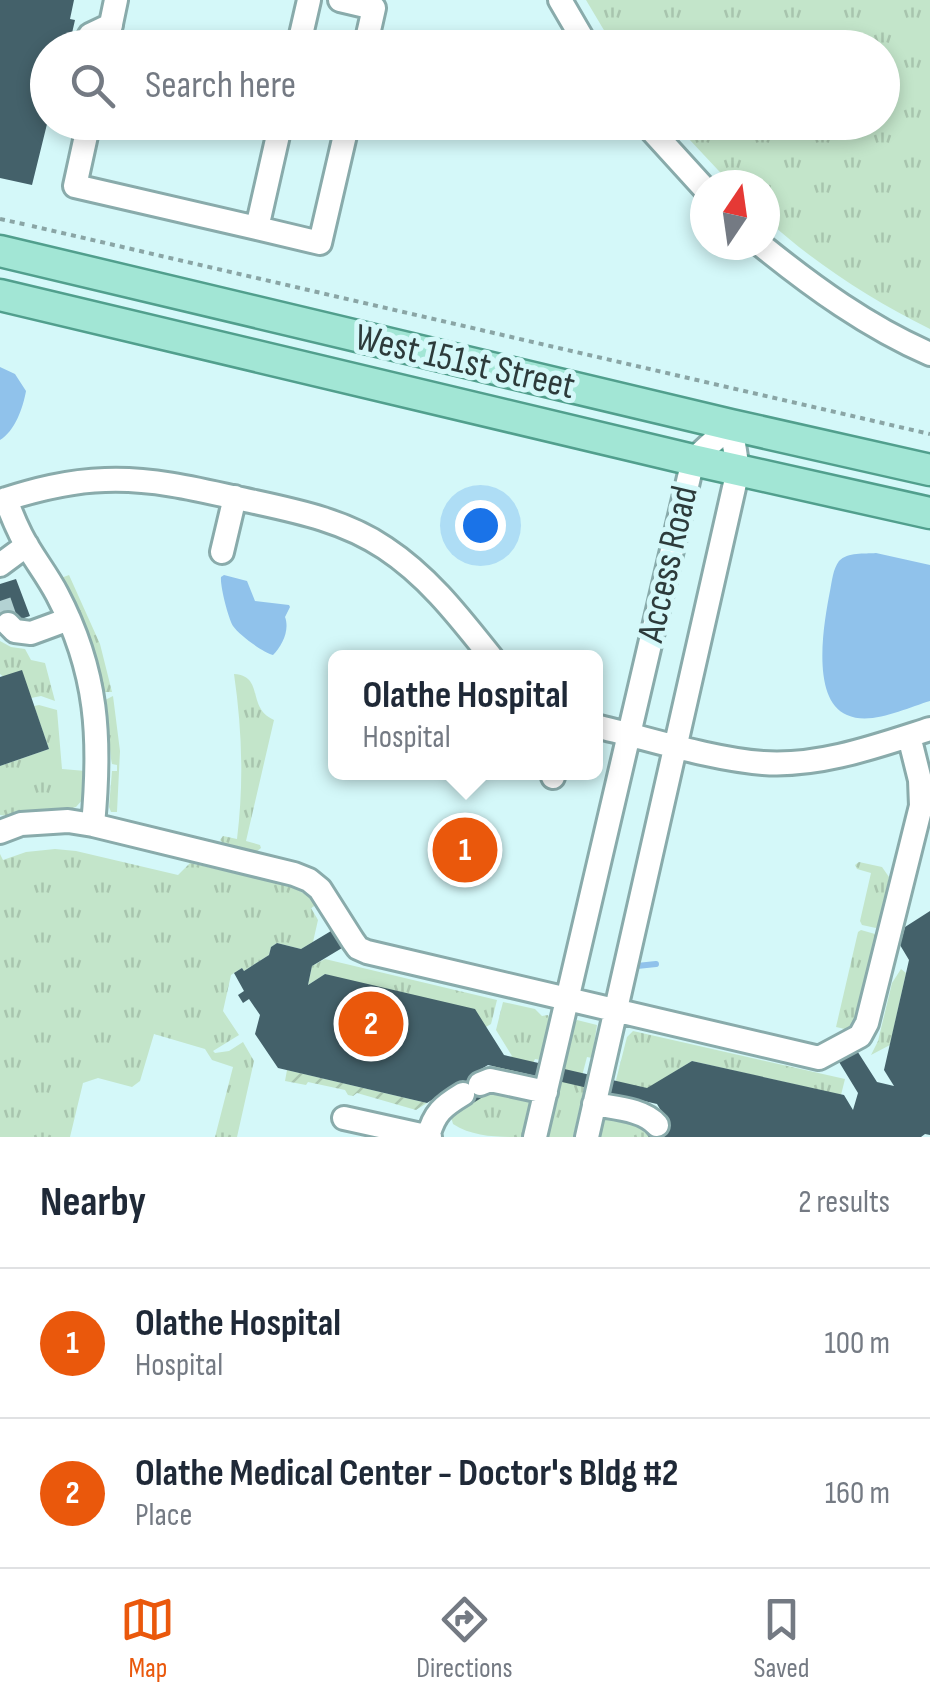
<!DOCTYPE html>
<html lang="en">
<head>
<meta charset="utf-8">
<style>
	body { margin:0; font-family:"Sofia Sans Condensed",sans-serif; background:#f6f6f7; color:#1f2937 }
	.compass { position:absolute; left:690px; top:170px; width:90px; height:90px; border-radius:50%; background:#fff; box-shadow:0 5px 15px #0003; rotate:13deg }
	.you { position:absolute; left:480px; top:525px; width:35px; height:35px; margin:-25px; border:8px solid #fff; border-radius:50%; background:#1a73e8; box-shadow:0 0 0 15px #1a73e833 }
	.badge { display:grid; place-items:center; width:65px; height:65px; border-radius:50%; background:#ea580c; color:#fff; font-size:32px; font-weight:700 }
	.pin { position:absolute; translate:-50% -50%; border:5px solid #fff; box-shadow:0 2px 10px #0006 }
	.popup { position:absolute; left:328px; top:650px; width:275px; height:130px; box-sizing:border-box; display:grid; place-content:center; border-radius:15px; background:#fff; filter:drop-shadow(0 2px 8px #0005); font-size:32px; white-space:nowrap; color:#747a83 }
	.popup b { font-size:38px; color:#1f2937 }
	.popup::after { content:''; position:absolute; left:50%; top:100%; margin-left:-20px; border:20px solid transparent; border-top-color:#fff }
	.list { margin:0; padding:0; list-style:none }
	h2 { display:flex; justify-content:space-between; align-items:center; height:130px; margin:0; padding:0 40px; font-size:42px }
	h2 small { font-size:32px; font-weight:400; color:#747a83 }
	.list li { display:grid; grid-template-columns:65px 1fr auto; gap:30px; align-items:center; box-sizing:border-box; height:150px; padding:0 40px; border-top:2px solid #e0e1e3 }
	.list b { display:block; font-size:38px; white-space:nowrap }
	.list p { margin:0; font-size:32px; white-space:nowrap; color:#747a83 }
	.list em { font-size:32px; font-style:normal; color:#747a83 }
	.icon { flex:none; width:55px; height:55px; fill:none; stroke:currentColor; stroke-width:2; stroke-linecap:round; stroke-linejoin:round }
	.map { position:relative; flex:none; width:930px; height:1137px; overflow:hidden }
	.search { position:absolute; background:#fff; box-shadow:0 5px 15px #0003; left:30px; right:30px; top:30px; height:110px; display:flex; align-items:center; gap:25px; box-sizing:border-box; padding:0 35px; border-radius:55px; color:#747a83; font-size:38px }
	.sheet { height:430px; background:#fff }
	nav { display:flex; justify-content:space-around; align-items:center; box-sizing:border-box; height:140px; border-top:2px solid #e0e1e3; background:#fff; font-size:28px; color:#747a83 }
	nav a { display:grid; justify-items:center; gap:5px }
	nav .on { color:#ea580c }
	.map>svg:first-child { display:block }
	.grass { fill:url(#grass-tufts) }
	.garden { fill:url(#garden-furrows) }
	.water { fill:#90c2eb }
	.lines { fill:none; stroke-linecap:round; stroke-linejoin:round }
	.stream { stroke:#90c2eb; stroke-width:6 }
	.building { fill:#44616a }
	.minor-tunnel { stroke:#b3d2d3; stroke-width:22; stroke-dasharray:22 11; stroke-linecap:butt }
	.minor-casing { stroke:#89abab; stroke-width:28 }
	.major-casing { stroke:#519f8d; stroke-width:35 }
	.path { stroke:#8aa5a5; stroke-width:4; stroke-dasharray:5 5; stroke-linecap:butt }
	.minor { stroke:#fff; stroke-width:22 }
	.major { stroke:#a2e6d5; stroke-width:30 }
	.labels { text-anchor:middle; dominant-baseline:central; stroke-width:10; stroke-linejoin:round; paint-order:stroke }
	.street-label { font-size:38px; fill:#2d3b3b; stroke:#d4f8f9 }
</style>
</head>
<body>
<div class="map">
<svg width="930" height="1137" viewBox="0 0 930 1137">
	<defs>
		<pattern id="grass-tufts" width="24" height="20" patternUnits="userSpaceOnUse" patternTransform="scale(2.5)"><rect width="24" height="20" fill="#c3e5ca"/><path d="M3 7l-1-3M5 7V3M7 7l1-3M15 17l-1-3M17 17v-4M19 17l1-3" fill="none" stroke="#a8c5ae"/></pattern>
		<pattern id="garden-furrows" width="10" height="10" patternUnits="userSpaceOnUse" patternTransform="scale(2.5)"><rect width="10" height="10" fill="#c3e5ca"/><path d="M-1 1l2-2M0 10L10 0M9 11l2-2" fill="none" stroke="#a8c5ae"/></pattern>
	</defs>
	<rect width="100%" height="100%" fill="#d4f8f9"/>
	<path class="grass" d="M 586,0 L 930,0 L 930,329 C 870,299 814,263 765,218 L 765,185 L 732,185 L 674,123 L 882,122 L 882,48 L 614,47 Z
		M 69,575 L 100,644 L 112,692 L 103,692 L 88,638 L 61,578 Z
		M 0,641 L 11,647 L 25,649 L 31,660 L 45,663 L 55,701 L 41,696 L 31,698 L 0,674 Z
		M 234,674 C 265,676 246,708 274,720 L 246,841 L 260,845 L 261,848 L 256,852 L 226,846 L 220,840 L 223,836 L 237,839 C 244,783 242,729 234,674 Z
		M 113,696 L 120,751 L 117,812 L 111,812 L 109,807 L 112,771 L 117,771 L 117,765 L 112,764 L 111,759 L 105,700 Z
		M 39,705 L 57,710 L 62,769 L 86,771 L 84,798 L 76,807 L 65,810 L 37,810 L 9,816 L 0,815 L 0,766 L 49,749 L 34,706 Z
		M 55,849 L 76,851 L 178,875 L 190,863 L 290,886 L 307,895 L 316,905 L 311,908 L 318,920 L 313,942 L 301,949 L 277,943 L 271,947 L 269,955 L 244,971 L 242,968 L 231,975 L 223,1011 L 239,1035 L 213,1051 L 215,1053 L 229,1051 L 243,1042 L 254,1061 L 237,1137 L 215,1137 L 233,1067 L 212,1060 L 205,1049 L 154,1034 L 140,1081 L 132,1087 L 98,1078 L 83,1083 L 70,1137 L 0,1137 L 0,854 L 3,860 L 26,852 Z
		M 859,862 L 882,867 L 889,877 L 879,926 L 876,928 L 862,925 L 860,921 L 871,873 L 857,869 L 855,865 Z
		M 861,930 L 875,934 L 877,937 L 858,1017 L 849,1030 L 836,1027 L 858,932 Z
		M 325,959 L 497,1000 L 491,1024 L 486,1027 L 325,974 L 308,985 L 312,966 Z
		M 901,969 L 906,973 L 890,1045 L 871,1055 L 878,1041 L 892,983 Z
		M 503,1002 L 535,1009 L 542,1016 L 548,1015 L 549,1018 L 541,1060 L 535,1059 C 526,1080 509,1073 491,1068 L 512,1056 L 496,1030 Z
		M 577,1020 L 597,1025 L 592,1058 L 587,1057 L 582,1076 L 564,1072 L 575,1023 Z
		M 633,1031 L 845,1079 L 841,1095 L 692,1061 L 647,1089 L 615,1084 L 627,1037 Z
		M 562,1079 L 585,1085 L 573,1137 L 548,1137 Z
		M 486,1086 L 531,1099 L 525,1130 L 521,1137 C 497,1137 473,1137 453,1124 L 450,1113 Z
		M 608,1115 L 643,1119 L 650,1137 L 598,1137 L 601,1124 Z"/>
	<path class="garden" d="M 287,1070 L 427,1103 L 416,1110 L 357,1093 L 353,1096 L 348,1095 L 345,1090 L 308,1082 L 306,1085 L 285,1081 Z"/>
	<path class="water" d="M 0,367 L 15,374 L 26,391 C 23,408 15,431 0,440 Z
		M 876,553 L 930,565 L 930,701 C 906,708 871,726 847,715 C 810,699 824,622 830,591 C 832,581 833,569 839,561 C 848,552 864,554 876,553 Z
		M 224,575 L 247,581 L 255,601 L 289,605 L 290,607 L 285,617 C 290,630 282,646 273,655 C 264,653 239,635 233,626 C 228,617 220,586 221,577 Z"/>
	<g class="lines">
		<path class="stream" d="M 637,966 L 656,964"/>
	</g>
	<path class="building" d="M 0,0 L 74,0 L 70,19 L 75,20 L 70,42 L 55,39 L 53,48 L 48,48 L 48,120 L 32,185 L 0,178 Z
		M 16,579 L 30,616 L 0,626 L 0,584 Z
		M 22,670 L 49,749 L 0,766 L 0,677 Z
		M 930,911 L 930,1135 L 925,1134 L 921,1137 L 649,1137 L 645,1132 L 666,1119 L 657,1104 L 488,1065 L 473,1074 L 486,1095 L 470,1105 L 457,1084 L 427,1103 L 278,1068 L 255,1034 L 260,1015 L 249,999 L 243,1003 L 238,995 L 244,991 L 234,973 L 242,968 L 244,971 L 269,955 L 271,947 L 277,943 L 301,949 L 331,931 L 342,948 L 312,966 L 308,985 L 325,974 L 475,1009 L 504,1055 L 647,1088 L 692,1061 L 844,1095 L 853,1110 L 858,1093 L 836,1057 L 854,1046 L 877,1082 L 894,1086 L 884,1070 L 909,960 L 900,945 L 905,927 Z"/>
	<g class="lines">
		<path class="minor-tunnel" d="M 0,601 L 8,624"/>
		<defs>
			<path id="minor" d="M 340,0 L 374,8 L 365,48
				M 560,0 L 588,48
				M 83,48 L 90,35 L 111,25
				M 106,48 L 116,0
				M 298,48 L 309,0
				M 89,122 L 75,186 L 257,228 L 281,122
				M 644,122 L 705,189
				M 257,228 L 320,243 L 348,122
				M 761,245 C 813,287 868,327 930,354
				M 6,499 C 10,511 15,523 21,535 C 31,555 46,573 57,594 C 98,672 101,739 93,825
				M 0,501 C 34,490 68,481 105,480 C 151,478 197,489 241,499 C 291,510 342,519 385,548 C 429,577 460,618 492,658
				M 222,552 L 235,497
				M 0,565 L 27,545
				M 8,624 L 15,631 L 31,633 L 69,619
				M 595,726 C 647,738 710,759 763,763 C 819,767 877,746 930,729
				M 553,777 L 554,772
				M 0,832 L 21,824 L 68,821 L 93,825 L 294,874 L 309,880 L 320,889 L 353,941 L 358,948 L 367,952 L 819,1058 L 860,1036 L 867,1023 L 921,806 L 920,780 L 909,736
				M 480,1084 L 490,1080 L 546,1092
				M 594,1104 C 614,1108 643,1109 657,1125
				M 344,1118 L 430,1137
				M 428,1137 C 434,1113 443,1106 463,1094
				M 535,1137 L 693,460 L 731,425
				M 587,1137 L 738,470 L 731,425"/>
			<path id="major" d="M 0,251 L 731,425 L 930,470
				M 0,295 L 693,460 L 930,513"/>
		</defs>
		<use href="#minor" class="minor-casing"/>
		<use href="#major" class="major-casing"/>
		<path class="path" d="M 0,219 L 28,225
			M 32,226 L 930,434"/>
		<use href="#minor" class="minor"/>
		<use href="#major" class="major"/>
	</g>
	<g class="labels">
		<g class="street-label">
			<text transform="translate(465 362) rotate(13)">West 151st Street</text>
			<text transform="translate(668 564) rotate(-77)">Access Road</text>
		</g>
	</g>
</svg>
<svg class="compass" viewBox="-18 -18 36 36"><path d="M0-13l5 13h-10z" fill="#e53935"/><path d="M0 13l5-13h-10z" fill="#747a83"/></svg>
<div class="you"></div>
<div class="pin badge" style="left:465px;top:850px">1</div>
<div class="popup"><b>Olathe Hospital</b>Hospital</div>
<div class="pin badge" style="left:371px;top:1024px">2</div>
<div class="search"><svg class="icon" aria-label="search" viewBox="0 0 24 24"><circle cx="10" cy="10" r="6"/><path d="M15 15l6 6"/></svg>Search here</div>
</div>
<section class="sheet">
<h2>Nearby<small>2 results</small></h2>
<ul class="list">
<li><span class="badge">1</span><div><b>Olathe Hospital</b><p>Hospital</p></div><em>100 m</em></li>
<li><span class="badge">2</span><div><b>Olathe Medical Center - Doctor's Bldg #2</b><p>Place</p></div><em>160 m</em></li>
</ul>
</section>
<nav>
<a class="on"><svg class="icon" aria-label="map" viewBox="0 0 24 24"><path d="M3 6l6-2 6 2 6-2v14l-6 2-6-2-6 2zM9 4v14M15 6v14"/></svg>Map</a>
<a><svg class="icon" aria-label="directions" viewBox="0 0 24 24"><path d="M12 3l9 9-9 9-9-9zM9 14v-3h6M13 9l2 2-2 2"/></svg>Directions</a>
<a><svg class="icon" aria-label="saved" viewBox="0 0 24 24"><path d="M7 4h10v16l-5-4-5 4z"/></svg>Saved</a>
</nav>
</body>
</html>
